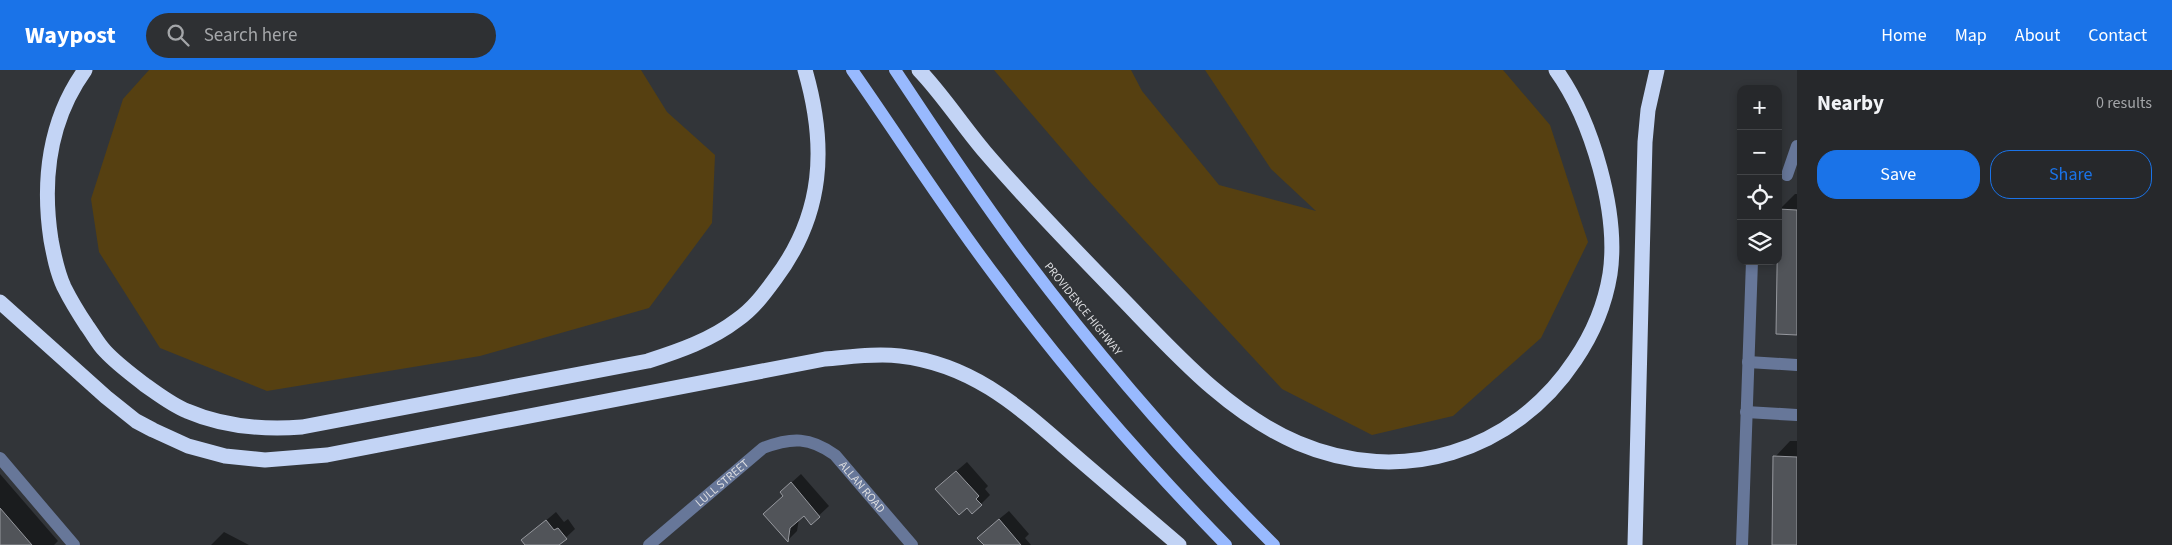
<!DOCTYPE html>
<html lang="en">
<head>
<meta charset="utf-8">
<style>
	body { margin:0; font-family:"Source Sans 3",sans-serif; background:#2e3033; color:#f1f3f6 }
	.controls { position:absolute; right:15px; top:15px; display:grid; overflow:hidden; border-radius:10px; box-shadow:0 2px 8px #0003 }
	.controls button { width:45px; height:45px; display:grid; place-items:center; padding:0; border:0; border-bottom:1px solid #424447; background:#26282b; color:#f1f3f6; font:25px sans-serif }
	.list { margin:0; padding:0; list-style:none }
	h2 { display:flex; justify-content:space-between; align-items:center; height:65px; margin:0; padding:0 20px; font-size:21px }
	h2 small { font-size:16px; font-weight:400; color:#a4a6a9 }
	.actions { display:flex; gap:10px; padding:15px 20px }
	.actions a { flex:1; padding:11px 0; border:1px solid #1a73e8; border-radius:20px; text-align:center; font-size:18px; color:#1a73e8 }
	.actions .main { background:#1a73e8; color:#fff }
	.icon { flex:none; width:28px; height:28px; fill:none; stroke:currentColor; stroke-width:2; stroke-linecap:round; stroke-linejoin:round }
	.map { position:relative; flex:none; width:1797px; height:475px; overflow:hidden }
	header { display:flex; align-items:center; gap:30px; box-sizing:border-box; height:70px; padding:0 25px; background:#1a73e8; color:#fff }
	header strong { font-size:24px }
	nav { display:flex; gap:28px; margin-inline-start:auto; font-size:18px }
	.search { width:350px; height:45px; background:#2e3033; display:flex; align-items:center; gap:12px; box-sizing:border-box; padding:0 18px; border-radius:28px; color:#a4a6a9; font-size:19px }
	main { display:flex }
	aside { flex:1; background:#26282b }
	.map>svg:first-child { display:block }
	.green { fill:#564011 }
	.shadow { fill:#0007 }
	.building { fill:#515459; stroke:#96989e }
	.lines { fill:none; stroke-linecap:round; stroke-linejoin:round }
	.minor { stroke:#677799; stroke-width:12 }
	.major { stroke:#98b9fe; stroke-width:12 }
	.highway { stroke:#c3d4f5; stroke-width:15 }
	.labels { text-anchor:middle; dominant-baseline:central; stroke-width:4; stroke-linejoin:round; paint-order:stroke }
	.street-label { font-size:12px; fill:#dcdde0; stroke:#323539 }
</style>
</head>
<body>
<header>
<strong>Waypost</strong>
<div class="search"><svg class="icon" aria-label="search" viewBox="0 0 24 24"><circle cx="10" cy="10" r="6"/><path d="M15 15l6 6"/></svg>Search here</div>
<nav><a>Home</a><a>Map</a><a>About</a><a>Contact</a></nav>
</header>
<main>
<div class="map">
<svg width="1797" height="475" viewBox="0 0 1797 475">
	<rect width="100%" height="100%" fill="#323539"/>
	<path class="green" d="M 149,0 L 641,0 L 667,42 L 715,85 L 712,153 L 649,238 L 480,286 L 267,321 L 160,278 L 99,182 L 91,129 L 123,29 Z
		M 994,0 L 1131,0 L 1142,21 L 1219,115 L 1316,141 L 1271,99 L 1205,0 L 1503,0 L 1550,55 L 1588,172 L 1541,268 L 1453,346 L 1372,365 L 1282,319 L 1091,113 Z"/>
	<path class="shadow" d="M 1795,124 L 1797,124 L 1797,263 L 1779,140 Z
		M 1790,371 L 1797,371 L 1797,475 L 1773,475 L 1775,387 Z
		M 967,392 L 988,416 L 985,419 L 990,425 L 981,434 L 946,410 Z
		M 0,404 L 58,471 L 54,475 L 0,475 Z
		M 801,404 L 829,436 L 811,453 L 804,445 L 799,449 L 797,461 L 788,470 L 765,444 L 784,425 L 791,413 Z
		M 1009,441 L 1029,464 L 1025,468 L 1031,475 L 985,475 L 988,458 Z
		M 556,442 L 564,452 L 568,449 L 575,459 L 558,475 L 527,475 L 523,470 Z
		M 224,462 L 249,475 L 211,475 Z"/>
	<path class="building" d="M 1778,139 L 1797,140 L 1797,265 L 1776,264 Z
		M 1773,386 L 1797,387 L 1797,475 L 1772,475 Z
		M 956,401 L 979,426 L 976,429 L 982,435 L 972,444 L 967,438 L 959,445 L 935,419 Z
		M 791,412 L 820,447 L 811,455 L 804,446 L 790,458 L 788,472 L 763,444 L 783,426 L 780,422 Z
		M 0,438 L 32,475 L 0,475 Z
		M 999,449 L 1021,475 L 984,475 L 977,468 Z
		M 546,450 L 554,460 L 558,458 L 567,469 L 559,475 L 525,475 L 521,470 Z"/>
	<g class="lines">
		<g class="minor">
			<path d="M 1787,105 L 1797,76"/>
			<path d="M 1748,292 L 1797,295"/>
			<path d="M 1746,342 L 1797,345"/>
			<path d="M 0,388 L 74,475"/>
			<path id="s1" d="M 649,475 L 763,378 C 792,367 810,367 835,385 L 912,475"/>
			<path d="M 1742,475 L 1752,191"/>
		</g>
		<path class="major" d="M 852,0 C 901,70 947,143 999,211 C 1068,304 1145,392 1226,475
			M 895,0 C 937,63 978,126 1024,187 C 1100,288 1184,385 1274,475"/>
		<path class="highway" d="M 85,0 C 49,50 42,111 51,170 C 54,186 57,202 64,217 C 71,231 79,244 87,256 C 93,264 98,274 105,281 C 117,294 131,304 145,315 C 158,324 172,335 187,341 C 224,357 262,360 302,357 L 648,291 C 679,281 711,270 737,250 C 753,239 764,224 775,209 C 824,144 827,76 805,0
			M 919,0 C 943,25 962,55 985,82 C 1033,138 1085,190 1136,243 C 1184,293 1233,345 1298,373 C 1401,417 1514,382 1575,290 C 1592,265 1605,235 1610,204 C 1619,143 1592,50 1556,0
			M 0,232 L 106,327 L 136,351 L 153,360 L 188,376 L 225,386 L 265,390 L 327,385 L 825,289 C 850,287 875,283 900,286 C 978,295 1025,343 1081,391 C 1114,419 1146,447 1179,475
			M 1635,475 L 1645,72 L 1648,40 L 1657,0"/>
	</g>
	<g class="labels">
		<g class="street-label">
			<text transform="translate(1083 239) rotate(51)">PROVIDENCE HIGHWAY</text>
			<text stroke="none"><textPath href="#s1" startOffset="96">LULL STREET</textPath></text>
			<text stroke="none"><textPath href="#s1" startOffset="268">ALLAN ROAD</textPath></text>
		</g>
	</g>
</svg>
<div class="controls">
<button>+</button>
<button>−</button>
<button><svg class="icon" aria-label="locate" viewBox="0 0 24 24"><circle cx="12" cy="12" r="6"/><path d="M12 2v4M12 18v4M2 12h4M18 12h4"/></svg></button>
<button><svg class="icon" aria-label="layers" viewBox="0 0 24 24"><path d="M12 4l9 5-9 5-9-5zM3 14l9 5 9-5"/></svg></button>
</div>
</div>
<aside>
<h2>Nearby<small>0 results</small></h2>
<ul class="list">
</ul>
<div class="actions"><a class="main">Save</a><a>Share</a></div>
</aside>
</main>
</body>
</html>
